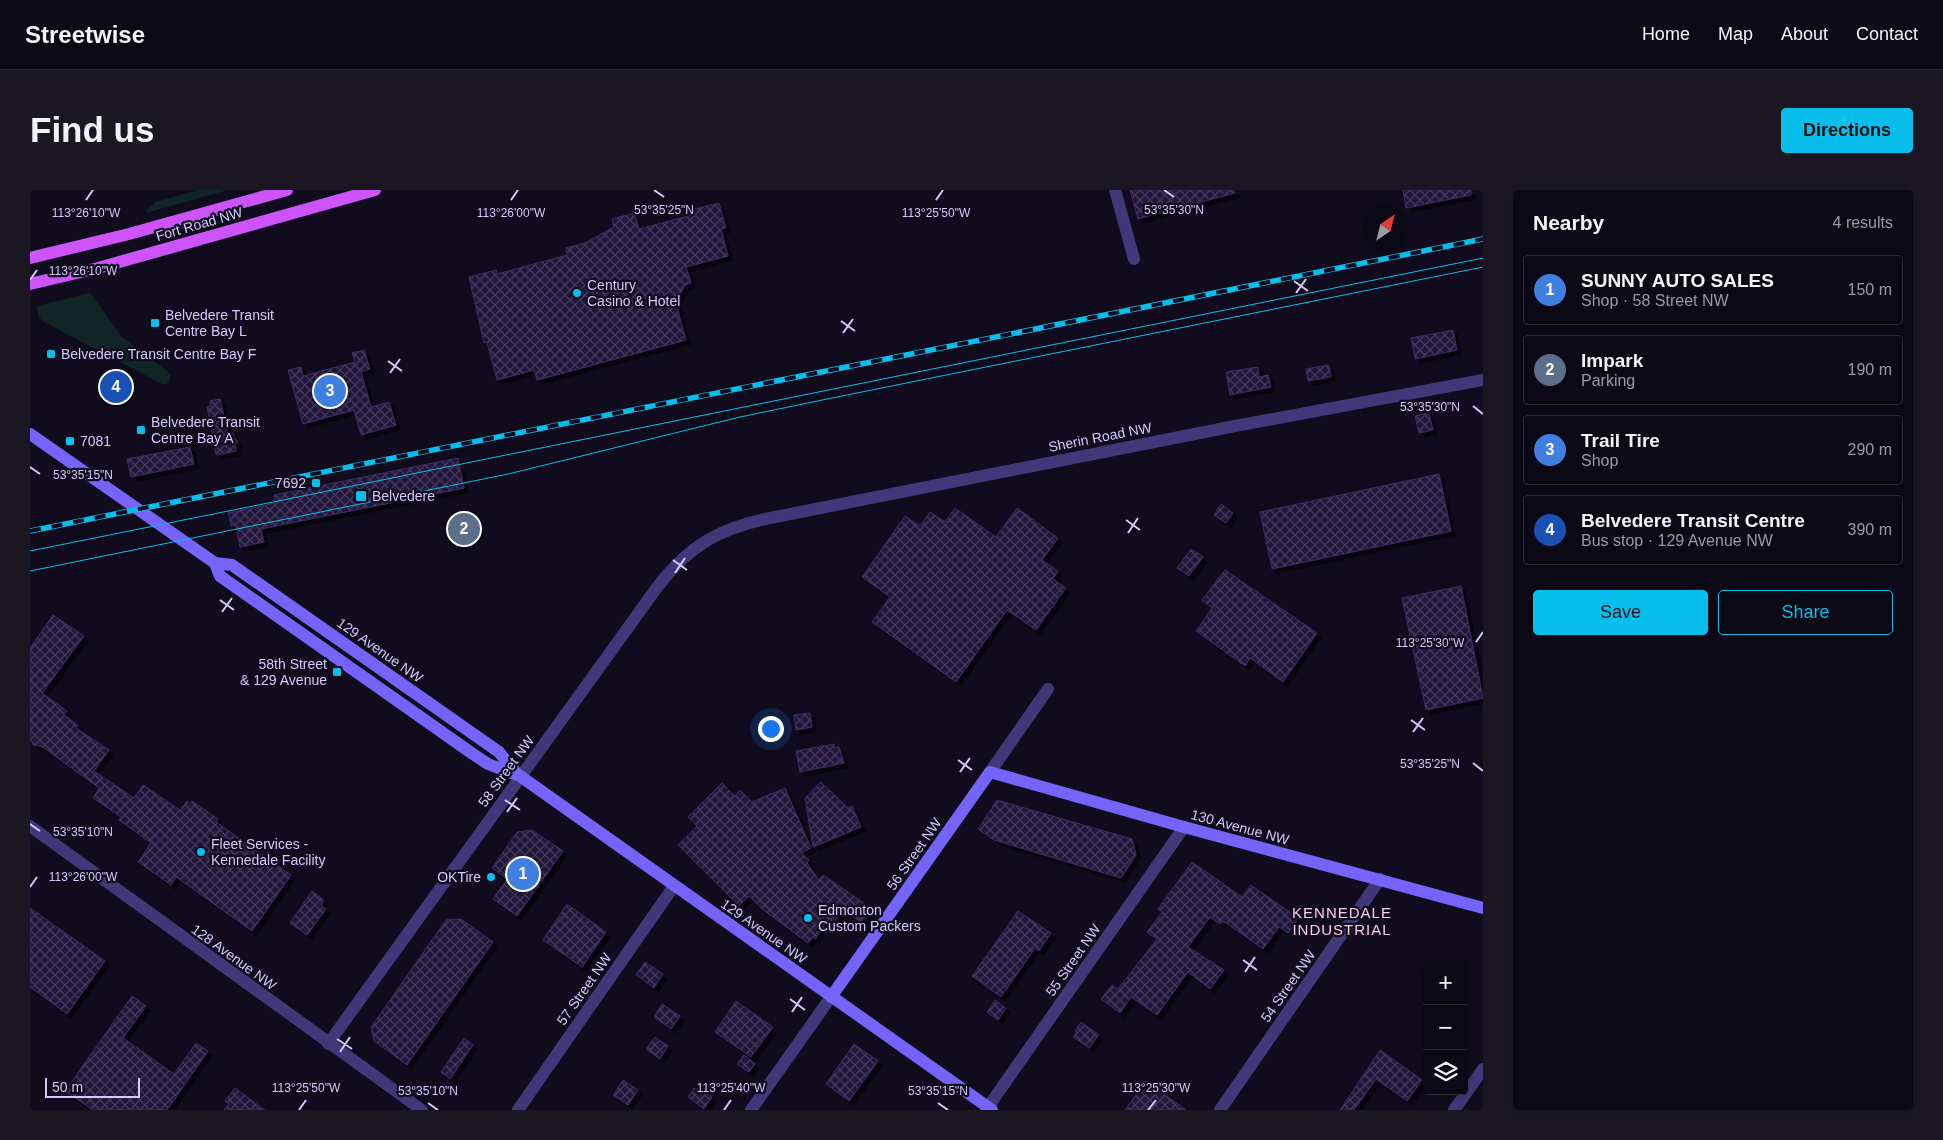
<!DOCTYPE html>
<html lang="en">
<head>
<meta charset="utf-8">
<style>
	body { margin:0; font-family:Helvetica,sans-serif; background:#1a1723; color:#f1f3f6 }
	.controls { position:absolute; right:15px; bottom:15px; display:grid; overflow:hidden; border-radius:5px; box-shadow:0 2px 8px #0003 }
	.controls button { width:45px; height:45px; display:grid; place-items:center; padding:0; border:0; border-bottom:1px solid #2c2a35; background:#0c0916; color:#f1f3f6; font:25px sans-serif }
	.compass { position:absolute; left:1333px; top:15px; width:45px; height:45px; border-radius:50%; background:#0c0916; box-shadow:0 2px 8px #0003; rotate:35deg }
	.scale { position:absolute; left:15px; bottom:12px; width:95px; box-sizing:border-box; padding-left:5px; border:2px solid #d4c9fd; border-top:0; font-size:14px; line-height:18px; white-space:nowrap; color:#d4c9fd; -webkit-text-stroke:4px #100c1d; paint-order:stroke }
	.you { position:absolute; left:740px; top:538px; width:18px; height:18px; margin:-12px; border:4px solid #fff; border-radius:50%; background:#1a73e8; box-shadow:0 0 0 8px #1a73e833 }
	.badge { display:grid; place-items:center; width:32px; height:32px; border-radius:50%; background:#07beec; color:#fff; font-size:16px; font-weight:700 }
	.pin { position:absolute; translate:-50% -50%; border:2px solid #fff; box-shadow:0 1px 5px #0006 }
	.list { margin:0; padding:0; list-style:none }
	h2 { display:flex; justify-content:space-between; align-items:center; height:65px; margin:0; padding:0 20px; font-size:21px }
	h2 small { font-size:16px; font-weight:400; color:#9a9aa1 }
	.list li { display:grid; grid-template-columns:32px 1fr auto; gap:15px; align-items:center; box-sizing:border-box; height:70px; margin:0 10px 10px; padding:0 10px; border:1px solid #2c2a35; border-radius:5px }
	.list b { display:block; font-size:19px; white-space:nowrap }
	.list p { margin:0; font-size:16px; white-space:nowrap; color:#9a9aa1 }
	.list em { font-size:16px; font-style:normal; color:#9a9aa1 }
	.actions { display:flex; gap:10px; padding:15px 20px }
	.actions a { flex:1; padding:11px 0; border:1px solid #07beec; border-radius:5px; text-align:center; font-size:18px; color:#07beec }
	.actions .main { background:#07beec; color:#111 }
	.icon { flex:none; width:28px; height:28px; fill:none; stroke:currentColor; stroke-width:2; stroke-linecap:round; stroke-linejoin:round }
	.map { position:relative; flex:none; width:1453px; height:920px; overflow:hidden; border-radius:5px }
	header { display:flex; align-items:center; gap:30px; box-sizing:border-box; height:70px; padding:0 25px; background:#0c0916; border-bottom:1px solid #2c2a35 }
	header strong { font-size:24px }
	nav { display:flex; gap:28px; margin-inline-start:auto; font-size:18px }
	.intro { display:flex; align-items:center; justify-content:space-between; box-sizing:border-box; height:120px; padding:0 30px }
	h1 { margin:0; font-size:35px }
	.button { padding:12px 22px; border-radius:5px; background:#07beec; color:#111; font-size:18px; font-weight:700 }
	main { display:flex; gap:30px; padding:0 30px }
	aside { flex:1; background:#0c0916; border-radius:5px; box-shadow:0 2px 8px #0003 }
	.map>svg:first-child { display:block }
	.grass { fill:#0f2526 }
	.building { fill:url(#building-cross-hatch); stroke:#3d2b68; filter:url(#shadow) }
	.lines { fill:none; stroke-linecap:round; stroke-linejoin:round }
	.street { stroke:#41387a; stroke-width:12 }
	.secondary { stroke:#7663fa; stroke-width:12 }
	.primary { stroke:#cc54fa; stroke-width:12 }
	.tram { stroke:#07beec; stroke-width:1 }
	.rail-casing { stroke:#07beec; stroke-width:5.5 }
	.rail { stroke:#100c1d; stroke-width:4; stroke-dasharray:11; stroke-linecap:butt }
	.ticks { fill:none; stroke:#d4c9fd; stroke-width:2 }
	.poi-dot { fill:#07beec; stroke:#100c1d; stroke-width:2 }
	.labels { text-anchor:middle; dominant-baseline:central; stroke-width:4.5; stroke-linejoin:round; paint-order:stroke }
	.street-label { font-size:14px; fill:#d4c9fd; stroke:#100c1d }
	.poi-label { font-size:14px; fill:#d4c9fd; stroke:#100c1d; text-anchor:start }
	.neighbourhood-label { font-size:15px; letter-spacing:1px; fill:#fdcbe6; stroke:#100c1d }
	.ticks-label { font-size:12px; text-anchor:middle; fill:#d4c9fd; stroke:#100c1d; stroke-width:4.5; stroke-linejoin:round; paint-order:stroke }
</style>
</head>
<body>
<header>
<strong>Streetwise</strong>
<nav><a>Home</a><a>Map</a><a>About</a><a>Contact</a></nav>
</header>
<div class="intro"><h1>Find us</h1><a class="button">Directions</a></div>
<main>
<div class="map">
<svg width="1453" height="920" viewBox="0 0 1453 920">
	<defs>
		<pattern id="building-cross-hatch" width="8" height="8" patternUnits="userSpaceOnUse" patternTransform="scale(1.25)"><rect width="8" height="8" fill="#24193d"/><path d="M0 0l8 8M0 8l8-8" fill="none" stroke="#43395a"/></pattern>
		<filter id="shadow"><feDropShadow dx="4.5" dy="4.5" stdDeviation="0" flood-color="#0009"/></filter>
	</defs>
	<rect width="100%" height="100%" fill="#100c1d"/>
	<path class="grass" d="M 168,0 L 198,0 L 119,22 L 116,21 L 125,12 Z
		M 60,103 L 91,146 L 138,182 L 141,186 L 137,194 L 132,194 L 14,132 L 8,126 L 7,116 Z"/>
	<path class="building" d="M 1100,0 L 1204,0 L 1205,3 L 1108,29 Z
		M 1373,0 L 1441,0 L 1441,5 L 1376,18 Z
		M 689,13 L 696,38 L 691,39 L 698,66 L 656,77 L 661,93 L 655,95 L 646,113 L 656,150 L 507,190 L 504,180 L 467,190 L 457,152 L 454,153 L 439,87 L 466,80 L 467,84 L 537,65 L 536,58 L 555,53 L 584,37 L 582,29 L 604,23 L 609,39 L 662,25 L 660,20 Z
		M 1423,140 L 1427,160 L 1385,169 L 1381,148 Z
		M 334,160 L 340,179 L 331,182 L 341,217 L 359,212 L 366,235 L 331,245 L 324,220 L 273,234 L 258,180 L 271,177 L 273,186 L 325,172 L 322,163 Z
		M 1299,175 L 1301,187 L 1278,191 L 1276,179 Z
		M 1228,177 L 1229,187 L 1238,185 L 1241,197 L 1200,205 L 1196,182 Z
		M 190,209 L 198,244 L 203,243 L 204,248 L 208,251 L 205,255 L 206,261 L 186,265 L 177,217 L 181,216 L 180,211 Z
		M 1399,223 L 1403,240 L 1389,243 L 1385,226 Z
		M 160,257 L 164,274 L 101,287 L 97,269 Z
		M 428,268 L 434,298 L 231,339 L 234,352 L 210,357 L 206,335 L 201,336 L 198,323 L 245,313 L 244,305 Z
		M 1409,284 L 1421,341 L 1242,379 L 1230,322 Z
		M 1191,314 L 1203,323 L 1196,333 L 1184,325 Z
		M 925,318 L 966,347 L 987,318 L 1028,348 L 1012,370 L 1028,381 L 1023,389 L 1036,398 L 1006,440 L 977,420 L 926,492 L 842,432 L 860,407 L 832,387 L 875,326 L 890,336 L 900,322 L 915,332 Z
		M 1161,359 L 1173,367 L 1159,386 L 1147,378 Z
		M 1195,380 L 1287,443 L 1253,492 L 1220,468 L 1215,476 L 1166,441 L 1182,418 L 1172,410 Z
		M 1431,396 L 1453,508 L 1396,520 L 1372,408 Z
		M 23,425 L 54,446 L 12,503 L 37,521 L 34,525 L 48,535 L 46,538 L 79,560 L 64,581 L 104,608 L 113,595 L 150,620 L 157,611 L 160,614 L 162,611 L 188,629 L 186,632 L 261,685 L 222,741 L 146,687 L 141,695 L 108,672 L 121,653 L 89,630 L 91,627 L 63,608 L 69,598 L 11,556 L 3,555 L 0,548 L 0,458 Z
		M 780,523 L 782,537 L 766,540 L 764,525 Z
		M 804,554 L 804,558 L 809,557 L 814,573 L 770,582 L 766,561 Z
		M 791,592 L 818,618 L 822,616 L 831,637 L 783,657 L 775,608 Z
		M 692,593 L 705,606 L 710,600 L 722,612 L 755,598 L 781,658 L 771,663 L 779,670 L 777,673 L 789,690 L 793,685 L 841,718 L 831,732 L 813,720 L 804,732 L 799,729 L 785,749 L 783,747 L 778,753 L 732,719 L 719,706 L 709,716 L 648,655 L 667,636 L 658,627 Z
		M 967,610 L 1102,649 L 1106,665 L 1091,688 L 964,650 L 948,639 Z
		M 502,640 L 533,661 L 487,726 L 463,709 L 477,689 L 462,678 L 487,642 Z
		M 1162,672 L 1212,707 L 1221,695 L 1268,728 L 1258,743 L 1249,737 L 1233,759 L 1193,731 L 1190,734 L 1180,727 L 1158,757 L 1194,780 L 1180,799 L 1158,782 L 1127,825 L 1101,807 L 1090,823 L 1071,809 L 1082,795 L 1088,799 L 1127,749 L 1117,742 L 1132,722 L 1128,719 Z
		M 282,701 L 294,710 L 291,715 L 296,719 L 277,745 L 260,733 Z
		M 537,714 L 576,742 L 552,777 L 513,750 Z
		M 0,718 L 75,771 L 37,824 L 0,797 Z
		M 988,721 L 1021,743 L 1009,761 L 1005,758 L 971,807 L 942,786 Z
		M 431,729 L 463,752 L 377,875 L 344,851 L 341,837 L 416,730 Z
		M 615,772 L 633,784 L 624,798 L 606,785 Z
		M 102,806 L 116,816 L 93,848 L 144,884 L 166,853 L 178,861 L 137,920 L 63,920 L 35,901 Z
		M 965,810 L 976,818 L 968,830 L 957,822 Z
		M 706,811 L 743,837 L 721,867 L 685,842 Z
		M 632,814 L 650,826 L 641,839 L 624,827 Z
		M 1051,832 L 1069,845 L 1059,858 L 1043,847 L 1047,842 L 1045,841 Z
		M 625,847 L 638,856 L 630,869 L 616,859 Z
		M 434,848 L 443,855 L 420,889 L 411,882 Z
		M 824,854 L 848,871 L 819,911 L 796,894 Z
		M 1350,860 L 1392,890 L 1377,911 L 1346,889 L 1324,920 L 1310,920 Z
		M 714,865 L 725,874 L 719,882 L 707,874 Z
		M 593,890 L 608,900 L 598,915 L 583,905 Z
		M 1116,891 L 1156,920 L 1095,920 Z
		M 205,898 L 235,920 L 194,920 L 199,914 L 195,911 Z
		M 664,898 L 669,902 L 671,899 L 682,907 L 674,919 L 658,907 Z"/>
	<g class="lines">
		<path class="street" d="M 1085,0 L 1104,69
			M 960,582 L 1018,499
			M 0,636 L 392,920
			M 298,854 L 628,396 C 660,355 690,338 740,328 L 1200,237 L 1453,190
			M 488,920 L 644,696
			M 721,920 L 801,807
			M 956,920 L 1154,637
			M 1190,920 L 1350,689
			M 1424,920 L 1453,879"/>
		<path class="secondary" d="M 0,244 L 185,373 L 202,375 L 469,562 L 488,585
			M 185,373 L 190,386 L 443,564 L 458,574 L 490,586 L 962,920
			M 801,807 L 960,582 L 1154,637 L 1453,718"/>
		<path class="primary" d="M 0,68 L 99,44 L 257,0
			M 0,94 L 68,78 L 345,0"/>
		<path class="tram" d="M 0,361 L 1453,68
			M 0,381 L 478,284 L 710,227 L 802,208 L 1453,77"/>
		<defs>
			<path id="rail" d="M 0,341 L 1453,49"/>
		</defs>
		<use href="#rail" class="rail-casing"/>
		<use href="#rail" class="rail"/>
	</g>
	<path class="ticks" d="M 624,0 L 634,7M 1134,0 L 1144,7M 56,10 L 63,0M 481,10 L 488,0M 906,10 L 913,0M 0,90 L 7,80M 1264,91 L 1278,101M 1266,103 L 1276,89M 811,131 L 825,141M 813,143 L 823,129M 358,171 L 372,181M 360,183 L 370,169M 1443,216 L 1453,224M 0,277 L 10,284M 1096,330 L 1110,340M 1098,343 L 1108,328M 643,370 L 657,380M 645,383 L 655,368M 190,410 L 204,420M 192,422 L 202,408M 1446,452 L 1453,442M 1381,530 L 1395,540M 1383,542 L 1393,528M 928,570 L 942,580M 1443,573 L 1453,581M 930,582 L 940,568M 475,610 L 490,620M 477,622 L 487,608M 0,634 L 10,641M 0,697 L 7,687M 1213,770 L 1227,780M 1215,782 L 1225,767M 760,809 L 775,820M 762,822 L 772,807M 307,849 L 322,859M 310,862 L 320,847M 398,913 L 408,920M 908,913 L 918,920M 269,920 L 276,910M 694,920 L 701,910M 1118,920 L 1126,910"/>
	<g class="poi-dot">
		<circle cx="547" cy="103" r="5"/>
		<rect x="120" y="128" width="10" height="10" rx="2.5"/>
		<rect x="16" y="159" width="10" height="10" rx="2.5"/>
		<rect x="106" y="235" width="10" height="10" rx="2.5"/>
		<rect x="35" y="246" width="10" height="10" rx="2.5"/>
		<rect x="281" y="288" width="10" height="10" rx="2.5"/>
		<rect x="325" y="300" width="12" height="12" rx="2.5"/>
		<rect x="302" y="477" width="10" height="10" rx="2.5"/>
		<circle cx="171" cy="662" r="5"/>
		<circle cx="461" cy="687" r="5"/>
		<circle cx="778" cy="728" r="5"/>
	</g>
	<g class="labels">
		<g class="street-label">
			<text transform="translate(169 34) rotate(-16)">Fort Road NW</text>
			<text transform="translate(1070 247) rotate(-11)">Sherin Road NW</text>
			<text transform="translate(350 460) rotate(35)">129 Avenue NW</text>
			<text transform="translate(476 581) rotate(-54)">58 Street NW</text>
			<text transform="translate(1210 637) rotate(15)">130 Avenue NW</text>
			<text transform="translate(884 664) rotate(-55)">56 Street NW</text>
			<text transform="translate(734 741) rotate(35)">129 Avenue NW</text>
			<text transform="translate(204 767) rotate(36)">128 Avenue NW</text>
			<text transform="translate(1043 770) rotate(-55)">55 Street NW</text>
			<text transform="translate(1258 796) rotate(-55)">54 Street NW</text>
			<text transform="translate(554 799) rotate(-55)">57 Street NW</text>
		</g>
		<g class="poi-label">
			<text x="557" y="95">Century<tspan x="557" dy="16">Casino &amp; Hotel</tspan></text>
			<text x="135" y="125">Belvedere Transit<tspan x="135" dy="16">Centre Bay L</tspan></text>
			<text x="31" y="164">Belvedere Transit Centre Bay F</text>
			<text x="121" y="232">Belvedere Transit<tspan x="121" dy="16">Centre Bay A</tspan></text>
			<text x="50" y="251">7081</text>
			<text x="276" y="293" text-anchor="end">7692</text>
			<text x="342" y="306">Belvedere</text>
			<text x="297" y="474" text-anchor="end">58th Street<tspan x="297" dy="16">&amp; 129 Avenue</tspan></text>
			<text x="181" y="654">Fleet Services -<tspan x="181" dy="16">Kennedale Facility</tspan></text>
			<text x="451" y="687" text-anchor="end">OKTire</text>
			<text x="788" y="720">Edmonton<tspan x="788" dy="16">Custom Packers</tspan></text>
		</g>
		<g class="neighbourhood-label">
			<text x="1312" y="722">KENNEDALE<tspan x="1312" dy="17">INDUSTRIAL</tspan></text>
		</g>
	</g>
	<g class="ticks-label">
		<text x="634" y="24">53°35'25"N</text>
		<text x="1144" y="24">53°35'30"N</text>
		<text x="56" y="27">113°26'10"W</text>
		<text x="481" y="27">113°26'00"W</text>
		<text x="906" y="27">113°25'50"W</text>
		<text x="53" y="85">113°26'10"W</text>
		<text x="1400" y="221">53°35'30"N</text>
		<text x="53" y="289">53°35'15"N</text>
		<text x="1400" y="457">113°25'30"W</text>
		<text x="1400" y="578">53°35'25"N</text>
		<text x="53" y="646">53°35'10"N</text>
		<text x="53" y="691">113°26'00"W</text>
		<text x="276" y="902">113°25'50"W</text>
		<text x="701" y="902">113°25'40"W</text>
		<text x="1126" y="902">113°25'30"W</text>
		<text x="398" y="905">53°35'10"N</text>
		<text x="908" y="905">53°35'15"N</text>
	</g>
</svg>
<div class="controls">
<button>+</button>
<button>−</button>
<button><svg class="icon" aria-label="layers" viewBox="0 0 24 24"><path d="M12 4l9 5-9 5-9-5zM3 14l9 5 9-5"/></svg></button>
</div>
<svg class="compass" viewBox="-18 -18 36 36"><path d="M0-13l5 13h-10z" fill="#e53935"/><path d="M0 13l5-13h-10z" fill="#9a9aa1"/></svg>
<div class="scale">50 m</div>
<div class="you"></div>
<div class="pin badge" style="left:493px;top:684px;background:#3f7fe0">1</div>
<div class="pin badge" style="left:434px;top:339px;background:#5c6f8a">2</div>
<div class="pin badge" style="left:300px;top:201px;background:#3f7fe0">3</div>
<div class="pin badge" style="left:86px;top:197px;background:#1a4fb4">4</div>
</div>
<aside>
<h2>Nearby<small>4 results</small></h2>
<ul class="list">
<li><span class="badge" style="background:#3f7fe0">1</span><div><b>SUNNY AUTO SALES</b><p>Shop · 58 Street NW</p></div><em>150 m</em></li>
<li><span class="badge" style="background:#5c6f8a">2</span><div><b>Impark</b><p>Parking</p></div><em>190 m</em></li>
<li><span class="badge" style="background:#3f7fe0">3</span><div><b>Trail Tire</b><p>Shop</p></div><em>290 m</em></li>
<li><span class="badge" style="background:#1a4fb4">4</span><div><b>Belvedere Transit Centre</b><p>Bus stop · 129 Avenue NW</p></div><em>390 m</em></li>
</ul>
<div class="actions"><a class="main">Save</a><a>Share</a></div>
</aside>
</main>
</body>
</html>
